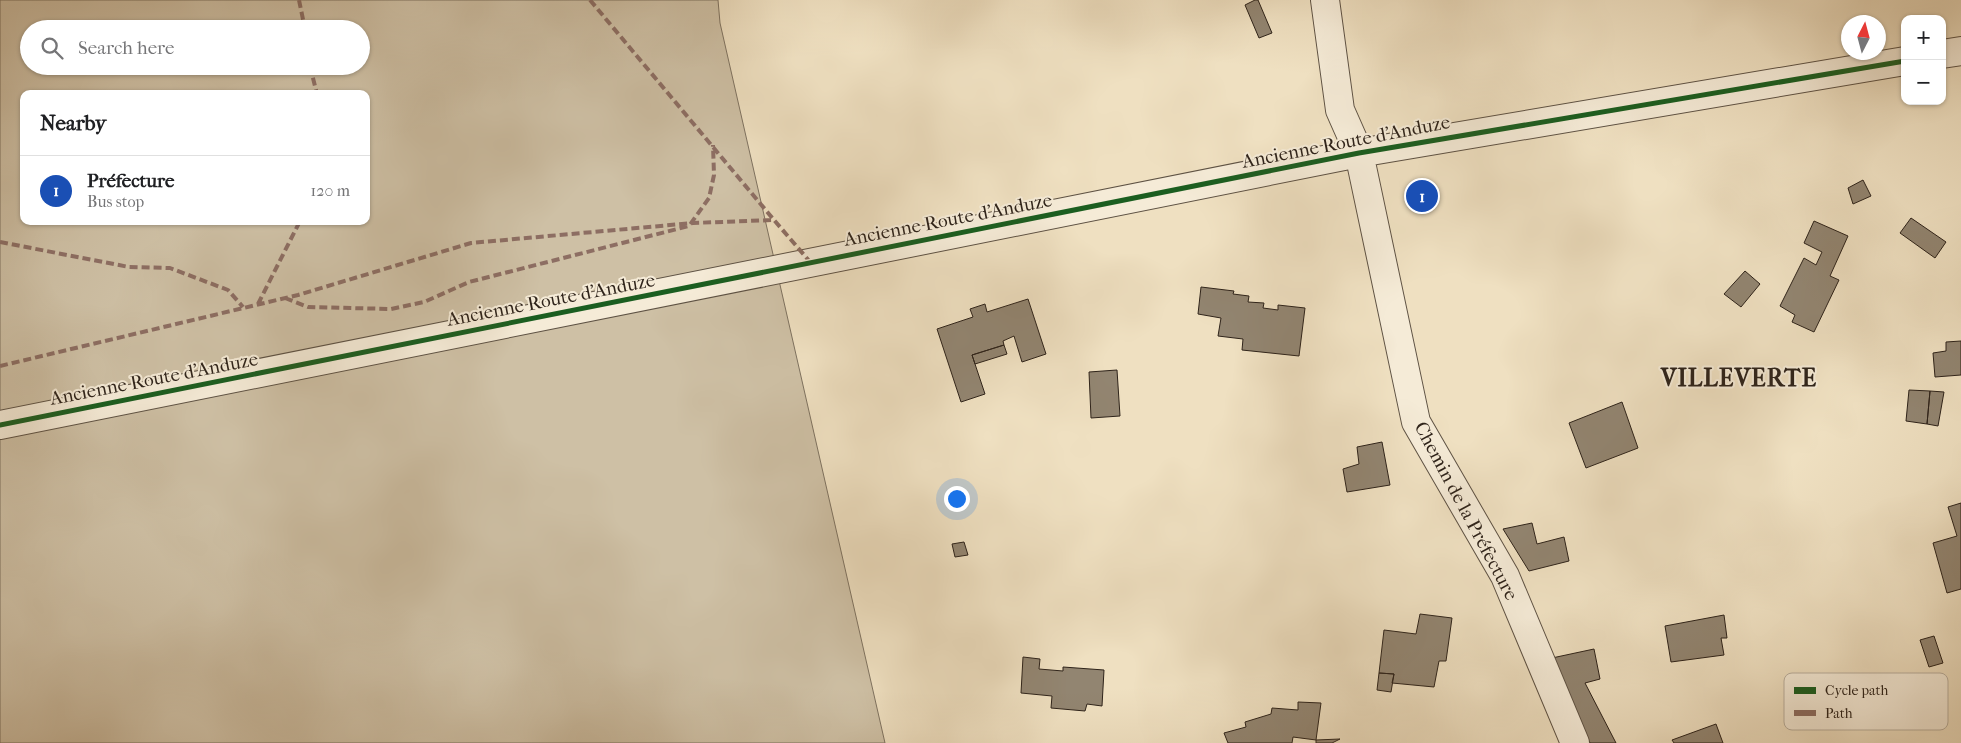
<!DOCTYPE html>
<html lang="en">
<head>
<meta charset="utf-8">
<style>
	body { margin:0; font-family:"IM FELL French Canon",serif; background:#f6f6f6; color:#202124 }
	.controls { position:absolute; right:15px; top:15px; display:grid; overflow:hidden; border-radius:10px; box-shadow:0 1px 4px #0004 }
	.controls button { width:45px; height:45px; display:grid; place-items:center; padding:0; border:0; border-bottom:1px solid #e0e0e0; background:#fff; color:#202124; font:25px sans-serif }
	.compass { position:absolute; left:1841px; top:15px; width:45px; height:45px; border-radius:50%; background:#fff; box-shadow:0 1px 4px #0004; rotate:6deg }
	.you { position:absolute; left:956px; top:498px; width:18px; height:18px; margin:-12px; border:4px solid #fff; border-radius:50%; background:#1a73e8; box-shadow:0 0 0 8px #1a73e833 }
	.badge { display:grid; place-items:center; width:32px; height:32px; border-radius:50%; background:#d93025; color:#fff; font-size:16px; font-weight:700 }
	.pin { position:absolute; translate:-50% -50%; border:2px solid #fff; box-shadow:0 1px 5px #0006 }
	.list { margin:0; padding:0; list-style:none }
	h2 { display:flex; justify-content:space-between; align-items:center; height:65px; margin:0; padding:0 20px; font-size:21px }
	h2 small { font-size:16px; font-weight:400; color:#757577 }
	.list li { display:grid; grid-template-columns:32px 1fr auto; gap:15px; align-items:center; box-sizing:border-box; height:70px; padding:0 20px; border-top:1px solid #e0e0e0 }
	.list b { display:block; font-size:19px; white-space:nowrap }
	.list p { margin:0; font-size:16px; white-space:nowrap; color:#757577 }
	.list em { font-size:16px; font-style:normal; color:#757577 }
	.icon { flex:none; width:28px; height:28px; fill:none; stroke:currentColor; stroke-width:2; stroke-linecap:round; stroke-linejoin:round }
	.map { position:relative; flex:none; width:1961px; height:743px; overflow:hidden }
	.search { position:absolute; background:#fff; box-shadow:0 1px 4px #0004; left:20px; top:20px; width:350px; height:55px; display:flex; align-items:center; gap:12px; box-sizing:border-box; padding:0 18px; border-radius:28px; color:#757577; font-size:19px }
	.panel { position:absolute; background:#fff; box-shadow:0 1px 4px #0004; left:20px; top:90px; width:350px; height:135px; border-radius:10px }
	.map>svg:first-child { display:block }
	.green { fill:#cec0a5; stroke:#7e7260; fill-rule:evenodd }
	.building { fill:#928571; stroke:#2e231a }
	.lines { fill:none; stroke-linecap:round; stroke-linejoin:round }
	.minor-casing { stroke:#5e5244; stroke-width:30 }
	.minor { stroke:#f5ebd7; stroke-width:28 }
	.quiet { stroke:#8d6e63; stroke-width:4; stroke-dasharray:8 4; stroke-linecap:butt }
	.cycleway-casing { stroke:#f5ebd7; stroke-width:8 }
	.cycleway { stroke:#1b5e20; stroke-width:5 }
	.labels { text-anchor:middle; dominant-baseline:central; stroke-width:4; stroke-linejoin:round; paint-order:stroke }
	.street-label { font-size:19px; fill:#2e231a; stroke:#f5ebd7 }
	.district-label { font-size:24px; font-weight:bold; letter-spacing:1px; fill:#2e231a; stroke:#f5ebd7 }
	.key { fill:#f5ebd7; stroke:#b9af9e; stroke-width:1 }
	.key-label { font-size:14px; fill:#2e231a }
</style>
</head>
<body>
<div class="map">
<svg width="1961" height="743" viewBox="0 0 1961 743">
	<rect width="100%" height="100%" fill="#efe0c1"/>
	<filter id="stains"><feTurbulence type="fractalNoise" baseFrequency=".004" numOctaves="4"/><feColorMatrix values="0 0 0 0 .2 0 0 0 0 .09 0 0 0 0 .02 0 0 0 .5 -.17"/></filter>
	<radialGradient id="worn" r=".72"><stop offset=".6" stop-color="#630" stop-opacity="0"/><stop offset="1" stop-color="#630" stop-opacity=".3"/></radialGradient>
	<path class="green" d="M 0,0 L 718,0 L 720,23 L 885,743 L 0,743 ZM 29,29 L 361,29 L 361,66 L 29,66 ZM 24,94 L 366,94 L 366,221 L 24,221 Z"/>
	<path class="building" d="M 1255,0 L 1258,0 L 1272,33 L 1259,38 L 1245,5 Z
		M 1863,180 L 1871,196 L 1853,204 L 1848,188 Z
		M 1911,218 L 1946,242 L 1935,258 L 1900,233 Z
		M 1814,221 L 1848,236 L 1830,276 L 1839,280 L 1814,332 L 1792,322 L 1795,315 L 1780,306 L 1804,258 L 1816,265 L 1822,252 L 1804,243 Z
		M 1745,271 L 1760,284 L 1741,307 L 1724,294 Z
		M 1201,287 L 1234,291 L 1233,294 L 1249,296 L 1248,302 L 1264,303 L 1263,308 L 1278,310 L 1278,305 L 1305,308 L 1299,356 L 1242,350 L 1243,339 L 1218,336 L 1221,318 L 1198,314 Z
		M 1028,299 L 1046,354 L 1022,362 L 1014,336 L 1003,341 L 1004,345 L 972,355 L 985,394 L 961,402 L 937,329 L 973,317 L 970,309 L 985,304 L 987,312 Z
		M 1961,341 L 1961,375 L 1935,377 L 1933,353 L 1946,351 L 1946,342 Z
		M 1004,345 L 1007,354 L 975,364 L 972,355 Z
		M 1117,370 L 1120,416 L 1091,418 L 1089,372 Z
		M 1909,390 L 1930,391 L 1927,424 L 1906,421 Z
		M 1930,391 L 1944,392 L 1938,426 L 1927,424 Z
		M 1622,402 L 1638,448 L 1586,468 L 1569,423 Z
		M 1382,442 L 1390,485 L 1347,492 L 1343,469 L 1359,464 L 1357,447 Z
		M 1961,503 L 1961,589 L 1947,593 L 1933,543 L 1957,536 L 1948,507 Z
		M 1532,523 L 1537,544 L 1564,537 L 1569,561 L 1529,571 L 1503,529 Z
		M 964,542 L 968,555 L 955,557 L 952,544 Z
		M 1420,614 L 1452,618 L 1446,661 L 1439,661 L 1434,687 L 1392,683 L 1394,674 L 1379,673 L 1384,630 L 1416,634 Z
		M 1724,615 L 1727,638 L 1721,638 L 1724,655 L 1671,662 L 1665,626 Z
		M 1934,636 L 1943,663 L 1929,667 L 1920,640 Z
		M 1594,649 L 1600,679 L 1585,683 L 1616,743 L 1590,743 L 1574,714 L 1552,658 Z
		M 1023,657 L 1040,659 L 1039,669 L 1063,671 L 1063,667 L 1104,670 L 1102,706 L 1087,704 L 1085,711 L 1051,708 L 1052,696 L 1021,693 Z
		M 1379,673 L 1394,674 L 1391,692 L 1377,690 Z
		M 1298,702 L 1321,703 L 1316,740 L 1293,737 L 1292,743 L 1228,743 L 1224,733 L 1246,727 L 1245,722 L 1271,714 L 1272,708 L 1298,710 Z
		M 1716,724 L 1723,743 L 1674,743 L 1672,740 Z
		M 1340,739 L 1332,743 L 1316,743 L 1316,740 Z"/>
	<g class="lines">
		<defs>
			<path id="minor" d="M 1325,0 L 1340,110 L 1359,153 L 1416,422 L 1505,576 L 1575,743
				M 1942,54 L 1961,51
				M 0,425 L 1359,153 L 1905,61"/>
		</defs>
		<use href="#minor" class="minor-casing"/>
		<use href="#minor" class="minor"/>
		<path class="quiet" d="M 299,0 L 305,29
			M 590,0 L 774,220
			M 310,66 L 317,94
			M 0,242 L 129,267 L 170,268 L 228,290 L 243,307
			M 285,298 L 308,307 L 391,309 L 424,302 L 469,282 L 689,226 L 709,198 L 714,175 L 713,145
			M 258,304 L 300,221
			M 0,366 L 298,295 L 471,243 L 693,223 L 774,220 L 811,263"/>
		<defs>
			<path id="cycleway" d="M 0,425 L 1359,153 L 1905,61"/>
		</defs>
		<use href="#cycleway" class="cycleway-casing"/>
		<use href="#cycleway" class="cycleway"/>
	</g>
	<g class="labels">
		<g class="street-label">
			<text transform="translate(1346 142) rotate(-11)">Ancienne Route d'Anduze</text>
			<text transform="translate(948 220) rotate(-11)">Ancienne Route d'Anduze</text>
			<text transform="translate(551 300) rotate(-11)">Ancienne Route d'Anduze</text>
			<text transform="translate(154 379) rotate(-11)">Ancienne Route d'Anduze</text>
			<text transform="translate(1466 511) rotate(62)">Chemin de la Préfecture</text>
		</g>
		<g class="district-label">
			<text x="1739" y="378">VILLEVERTE</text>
		</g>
	</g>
	<rect x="1784" y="673" width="164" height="57" rx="8" class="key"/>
	<rect x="1794" y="687" width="22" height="7" fill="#1b5e20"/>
	<rect x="1794" y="710" width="22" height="6" fill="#8d6e63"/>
	<g class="key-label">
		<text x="1825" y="695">Cycle path</text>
		<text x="1825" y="718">Path</text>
	</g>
	<rect width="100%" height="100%" filter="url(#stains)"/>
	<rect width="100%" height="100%" fill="url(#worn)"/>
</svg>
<div class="controls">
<button>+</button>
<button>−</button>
</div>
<svg class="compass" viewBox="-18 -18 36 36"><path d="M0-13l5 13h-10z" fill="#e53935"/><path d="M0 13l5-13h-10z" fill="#757577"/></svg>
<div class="you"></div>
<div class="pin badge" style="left:1422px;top:196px;background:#1a4fb4">1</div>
<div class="search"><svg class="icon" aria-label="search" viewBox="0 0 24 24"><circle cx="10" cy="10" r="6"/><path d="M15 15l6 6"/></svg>Search here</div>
<section class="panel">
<h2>Nearby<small></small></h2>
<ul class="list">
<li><span class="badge" style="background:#1a4fb4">1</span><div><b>Préfecture</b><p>Bus stop</p></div><em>120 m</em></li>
</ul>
</section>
</div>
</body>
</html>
